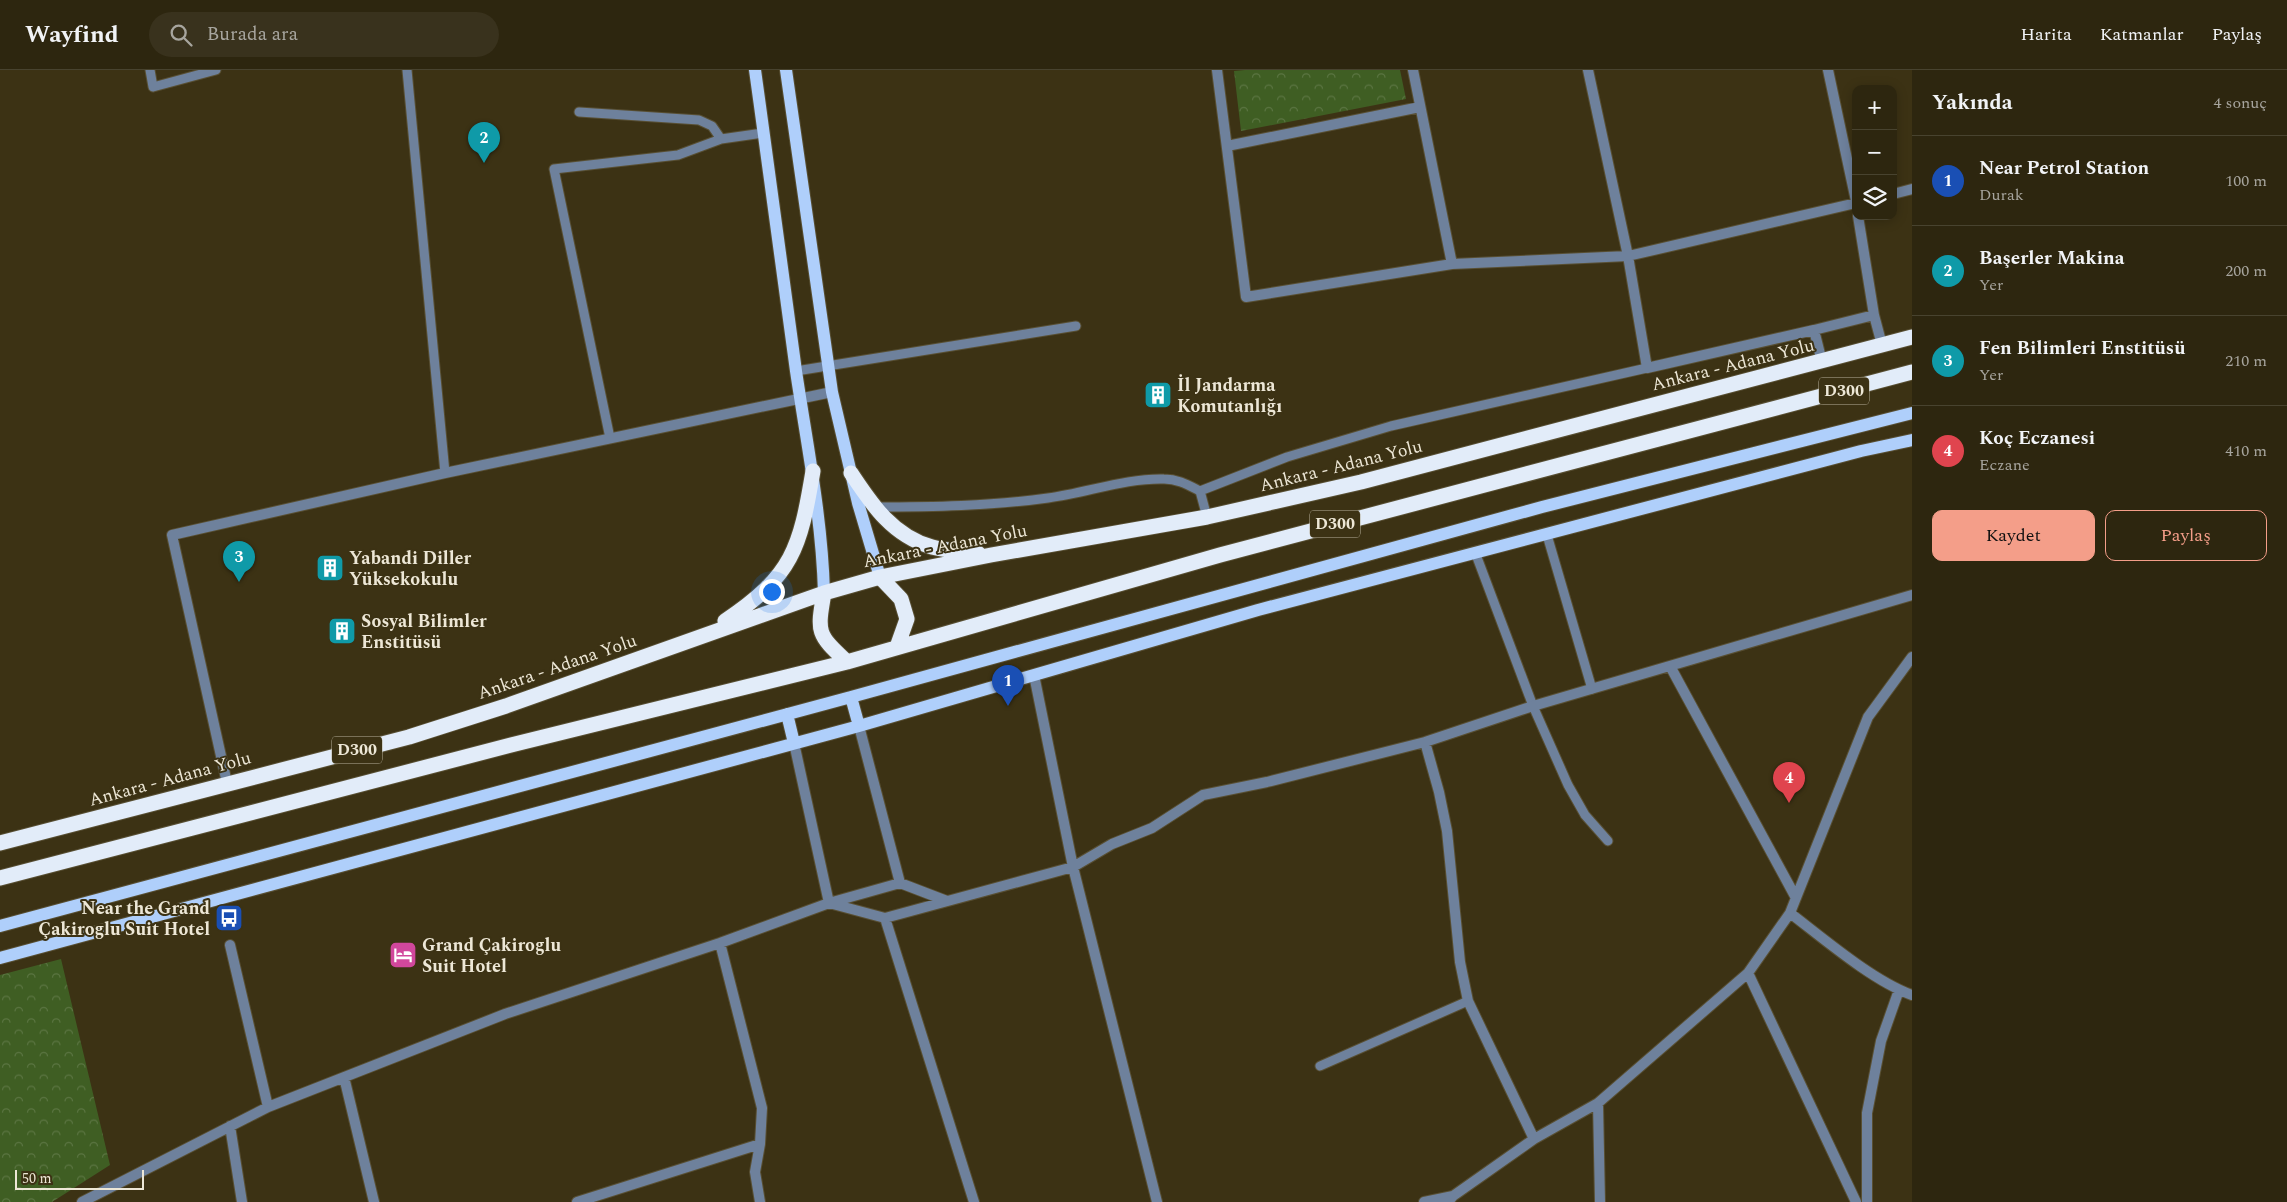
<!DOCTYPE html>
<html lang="tr">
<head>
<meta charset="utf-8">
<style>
	body { margin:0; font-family:Spectral,serif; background:#39321d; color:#f1f3f6 }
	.controls { position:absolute; right:15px; top:15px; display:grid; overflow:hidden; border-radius:10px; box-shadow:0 2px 12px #0003 }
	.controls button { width:45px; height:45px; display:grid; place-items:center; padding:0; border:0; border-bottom:1px solid #48432f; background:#2d260f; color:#f1f3f6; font:25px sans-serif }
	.scale { position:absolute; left:15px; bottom:12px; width:129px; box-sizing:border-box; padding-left:5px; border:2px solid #ede7d6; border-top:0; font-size:14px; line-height:18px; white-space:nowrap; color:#ede7d6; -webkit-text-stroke:4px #3c3214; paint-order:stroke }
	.you { position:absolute; left:771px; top:521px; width:18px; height:18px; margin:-12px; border:4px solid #fff; border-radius:50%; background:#1a73e8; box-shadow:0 0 0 8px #1a73e833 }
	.badge { display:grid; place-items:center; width:32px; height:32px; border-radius:50%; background:#f49e89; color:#fff; font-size:16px; font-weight:700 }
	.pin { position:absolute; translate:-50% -41px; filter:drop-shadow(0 1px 2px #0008) }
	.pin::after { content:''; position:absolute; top:26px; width:18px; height:15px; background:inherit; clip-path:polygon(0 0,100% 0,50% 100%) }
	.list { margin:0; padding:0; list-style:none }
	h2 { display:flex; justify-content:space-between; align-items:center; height:65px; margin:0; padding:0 20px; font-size:21px }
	h2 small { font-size:16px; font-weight:400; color:#a7a59e }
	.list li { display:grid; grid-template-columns:32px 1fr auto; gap:15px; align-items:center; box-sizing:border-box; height:90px; padding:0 20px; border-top:1px solid #48432f }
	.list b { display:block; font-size:19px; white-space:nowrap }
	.list p { margin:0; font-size:16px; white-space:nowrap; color:#a7a59e }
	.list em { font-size:16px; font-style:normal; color:#a7a59e }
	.actions { display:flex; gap:10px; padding:15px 20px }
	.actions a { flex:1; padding:11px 0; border:1px solid #f49e89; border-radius:10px; text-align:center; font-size:18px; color:#f49e89 }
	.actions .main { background:#f49e89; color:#111 }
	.icon { flex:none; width:28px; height:28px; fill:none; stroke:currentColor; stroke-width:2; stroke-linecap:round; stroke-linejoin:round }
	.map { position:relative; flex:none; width:1912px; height:1132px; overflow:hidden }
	header { display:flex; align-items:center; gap:30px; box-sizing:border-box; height:70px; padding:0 25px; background:#2d260f; border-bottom:1px solid #48432f }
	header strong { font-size:24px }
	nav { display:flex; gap:28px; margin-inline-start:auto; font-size:18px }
	.search { width:350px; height:45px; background:#39321d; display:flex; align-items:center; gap:12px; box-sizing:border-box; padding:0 18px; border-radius:28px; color:#a7a59e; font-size:19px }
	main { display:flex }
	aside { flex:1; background:#2d260f }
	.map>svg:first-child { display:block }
	.park { fill:url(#park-crowns) }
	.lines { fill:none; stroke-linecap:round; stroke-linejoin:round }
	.lane-casing { stroke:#584f33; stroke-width:11 }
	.street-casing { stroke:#584f33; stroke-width:12 }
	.primary-casing { stroke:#584f33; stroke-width:14 }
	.highway-casing { stroke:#584f33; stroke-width:17 }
	.lane { stroke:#6e819c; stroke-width:9 }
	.street { stroke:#6e819c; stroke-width:10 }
	.primary { stroke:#afcffb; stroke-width:12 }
	.highway { stroke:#e2ecf9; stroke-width:15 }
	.labels { text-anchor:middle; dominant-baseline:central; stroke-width:4; stroke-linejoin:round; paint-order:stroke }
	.shield { fill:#3c3214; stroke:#b8b19c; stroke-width:1 }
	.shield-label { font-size:16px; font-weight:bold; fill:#ede7d6 }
	.street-label { font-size:18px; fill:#ede7d6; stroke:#3c3214 }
	.poi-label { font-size:18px; font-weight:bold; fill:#ede7d6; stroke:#3c3214; text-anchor:start }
</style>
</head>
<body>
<header>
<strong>Wayfind</strong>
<div class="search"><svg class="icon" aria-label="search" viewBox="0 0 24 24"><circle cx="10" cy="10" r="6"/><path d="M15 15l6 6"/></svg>Burada ara</div>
<nav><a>Harita</a><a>Katmanlar</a><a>Paylaş</a></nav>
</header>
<main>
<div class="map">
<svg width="1912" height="1132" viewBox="0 0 1912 1132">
	<defs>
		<pattern id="park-crowns" width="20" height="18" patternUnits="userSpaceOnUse" patternTransform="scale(1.25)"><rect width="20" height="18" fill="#3f5e23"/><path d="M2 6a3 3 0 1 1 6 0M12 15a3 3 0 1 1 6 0" fill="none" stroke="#5b7542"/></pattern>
	</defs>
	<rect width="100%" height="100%" fill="#3c3214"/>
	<path class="park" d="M 1245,0 L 1400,0 L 1406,29 L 1241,61 L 1234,1 Z
		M 61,889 L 110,1095 L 52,1132 L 0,1132 L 0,905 Z"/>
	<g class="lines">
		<defs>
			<path id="lane" d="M 150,0 L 153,17 L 216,0
				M 407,0 L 445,403
				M 579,42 L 699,50 L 712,56 L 721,69
				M 796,301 L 1076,256
				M 610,368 L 554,99 L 678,85 L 721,69 L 763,63
				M 1200,421 L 1287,387 L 1391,356 L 1647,298
				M 874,437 C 932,437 991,436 1048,428 C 1087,423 1125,408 1164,409 C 1178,409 1188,415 1200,421 L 1207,447
				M 1547,465 L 1592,619
				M 1475,482 L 1533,636 L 1568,715 L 1585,745 L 1608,771
				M 1320,996 L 1468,931"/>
			<path id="street" d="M 1217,0 L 1246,227 L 1452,194 L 1628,186 L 1856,133
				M 1413,0 L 1452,194
				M 1588,0 L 1628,186 L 1647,298 L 1814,260 L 1822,292
				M 1828,0 L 1856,131
				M 1227,76 L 1420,37
				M 1893,124 L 1912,119
				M 1858,146 L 1874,245 L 1882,275
				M 1814,260 L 1874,245
				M 1670,596 L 1796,828
				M 1034,605 L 1073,797 L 1157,1132
				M 859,656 L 900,813
				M 1425,672 L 1439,722 L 1447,761 L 1460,892 L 1468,931 L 1534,1069
				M 794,673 L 829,833 L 885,848 L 1073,797 L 1112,774 L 1152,758 L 1203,725 L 1267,712 L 1425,672 L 1533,636 L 1912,525
				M 227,713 L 172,465 L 445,403 L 832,322
				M 1790,843 C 1824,869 1873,911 1912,925
				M 885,848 L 974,1132
				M 230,875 L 268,1037
				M 1748,903 L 1856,1132
				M 344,1007 L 374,1132
				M 1598,1033 L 1600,1132
				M 230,1056 L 242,1132
				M 760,1074 L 755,1102 L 760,1132
				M 82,1132 L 268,1037 L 505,944 L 720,873 L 829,833 L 900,813 L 947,831
				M 577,1132 L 760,1074 L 762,1038 L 720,873
				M 1424,1132 L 1453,1126
				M 1448,1132 L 1453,1126 L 1534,1069 L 1598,1033 L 1748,903 L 1790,843 L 1868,647 L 1912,587
				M 1867,1132 L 1867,1043 L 1881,971 L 1899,920"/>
			<path id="primary" d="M 755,0 C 769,100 782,200 796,301 C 807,375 822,448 824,523
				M 786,0 L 832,322 L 858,433 L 880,507
				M 851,627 L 859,656
				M 787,644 L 794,673
				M 0,856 L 851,627 L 1542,437 L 1912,343
				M 0,888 L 859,656 L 1258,540 L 1861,381 L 1912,370"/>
			<path id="highway" d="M 851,403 C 872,435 893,466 932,477 C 946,481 963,481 978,483
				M 880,507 L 901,529 L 907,549 L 897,577
				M 824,523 C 817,563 817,564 847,592
				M 725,551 C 793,505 800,479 813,401
				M 0,773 L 409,667 L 506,636 L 824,523 L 880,507 L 991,485 L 1207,447 L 1361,412 L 1912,267
				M 0,808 L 515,674 L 847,592 L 1220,485 L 1912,302"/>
		</defs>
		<use href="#lane" class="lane-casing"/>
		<use href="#street" class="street-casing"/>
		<use href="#primary" class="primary-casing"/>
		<use href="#highway" class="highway-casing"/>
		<use href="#lane" class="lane"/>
		<use href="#street" class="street"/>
		<use href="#primary" class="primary"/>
		<use href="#highway" class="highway"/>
	</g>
	<defs>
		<symbol id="building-square" viewBox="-11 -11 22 22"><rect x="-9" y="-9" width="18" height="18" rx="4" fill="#0f9aa8" stroke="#3c3214"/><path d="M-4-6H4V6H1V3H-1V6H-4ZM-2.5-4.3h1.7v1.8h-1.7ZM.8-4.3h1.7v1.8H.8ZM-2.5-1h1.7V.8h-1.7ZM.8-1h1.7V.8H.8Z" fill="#fff"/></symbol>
		<symbol id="bus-square" viewBox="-11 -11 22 22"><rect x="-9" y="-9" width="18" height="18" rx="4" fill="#1a4fb4" stroke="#3c3214"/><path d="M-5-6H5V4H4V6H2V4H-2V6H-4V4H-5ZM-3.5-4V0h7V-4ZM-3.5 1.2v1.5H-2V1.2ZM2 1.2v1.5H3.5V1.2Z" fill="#fff"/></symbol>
		<symbol id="hotel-square" viewBox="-11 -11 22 22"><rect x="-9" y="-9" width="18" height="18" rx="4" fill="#d1479c" stroke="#3c3214"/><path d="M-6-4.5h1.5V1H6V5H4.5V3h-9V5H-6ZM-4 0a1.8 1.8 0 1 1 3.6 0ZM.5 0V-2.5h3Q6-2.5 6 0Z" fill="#fff"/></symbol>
	</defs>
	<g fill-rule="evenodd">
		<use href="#building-square" x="1142" y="309" width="32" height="32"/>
		<use href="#building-square" x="314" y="482" width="32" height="32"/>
		<use href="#building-square" x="326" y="545" width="32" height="32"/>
		<use href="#bus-square" x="213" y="832" width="32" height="32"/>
		<use href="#hotel-square" x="387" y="869" width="32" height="32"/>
	</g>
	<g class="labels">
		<g class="shield">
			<rect x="1819" y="307.5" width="50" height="27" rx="4"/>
			<rect x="1310" y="440.5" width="50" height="27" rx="4"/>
			<rect x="332" y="666.5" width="50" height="27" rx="4"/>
		</g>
		<g class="shield-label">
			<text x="1844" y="321">D300</text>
			<text x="1335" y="454">D300</text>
			<text x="357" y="680">D300</text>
		</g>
		<g class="street-label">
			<text transform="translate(1733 295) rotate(-14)">Ankara - Adana Yolu</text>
			<text transform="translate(1341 396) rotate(-14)">Ankara - Adana Yolu</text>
			<text transform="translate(945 476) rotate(-11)">Ankara - Adana Yolu</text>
			<text transform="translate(557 597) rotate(-19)">Ankara - Adana Yolu</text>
			<text transform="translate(170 709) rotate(-15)">Ankara - Adana Yolu</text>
		</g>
		<g class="poi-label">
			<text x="1177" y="315">İl Jandarma<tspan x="1177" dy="21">Komutanlığı</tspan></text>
			<text x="349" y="488">Yabandi Diller<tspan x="349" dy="21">Yüksekokulu</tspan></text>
			<text x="361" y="551">Sosyal Bilimler<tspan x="361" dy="21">Enstitüsü</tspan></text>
			<text x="210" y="838" text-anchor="end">Near the Grand<tspan x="210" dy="21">Çakiroglu Suit Hotel</tspan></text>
			<text x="422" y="875">Grand Çakiroglu<tspan x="422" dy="21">Suit Hotel</tspan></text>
		</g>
	</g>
</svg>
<div class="controls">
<button>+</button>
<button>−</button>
<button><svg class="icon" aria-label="layers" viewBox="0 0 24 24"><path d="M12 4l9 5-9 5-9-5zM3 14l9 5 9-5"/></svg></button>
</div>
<div class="scale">50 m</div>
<div class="you"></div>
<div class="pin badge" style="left:1008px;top:636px;background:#1a4fb4">1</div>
<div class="pin badge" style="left:484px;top:93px;background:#0f9aa8">2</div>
<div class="pin badge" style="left:239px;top:512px;background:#0f9aa8">3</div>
<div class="pin badge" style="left:1789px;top:733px;background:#e0444e">4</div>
</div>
<aside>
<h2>Yakında<small>4 sonuç</small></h2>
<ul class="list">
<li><span class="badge" style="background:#1a4fb4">1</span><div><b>Near Petrol Station</b><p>Durak</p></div><em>100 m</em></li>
<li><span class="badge" style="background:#0f9aa8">2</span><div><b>Başerler Makina</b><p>Yer</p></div><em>200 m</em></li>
<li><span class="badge" style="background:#0f9aa8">3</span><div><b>Fen Bilimleri Enstitüsü</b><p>Yer</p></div><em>210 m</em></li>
<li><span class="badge" style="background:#e0444e">4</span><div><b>Koç Eczanesi</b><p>Eczane</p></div><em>410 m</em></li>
</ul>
<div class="actions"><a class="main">Kaydet</a><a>Paylaş</a></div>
</aside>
</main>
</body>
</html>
